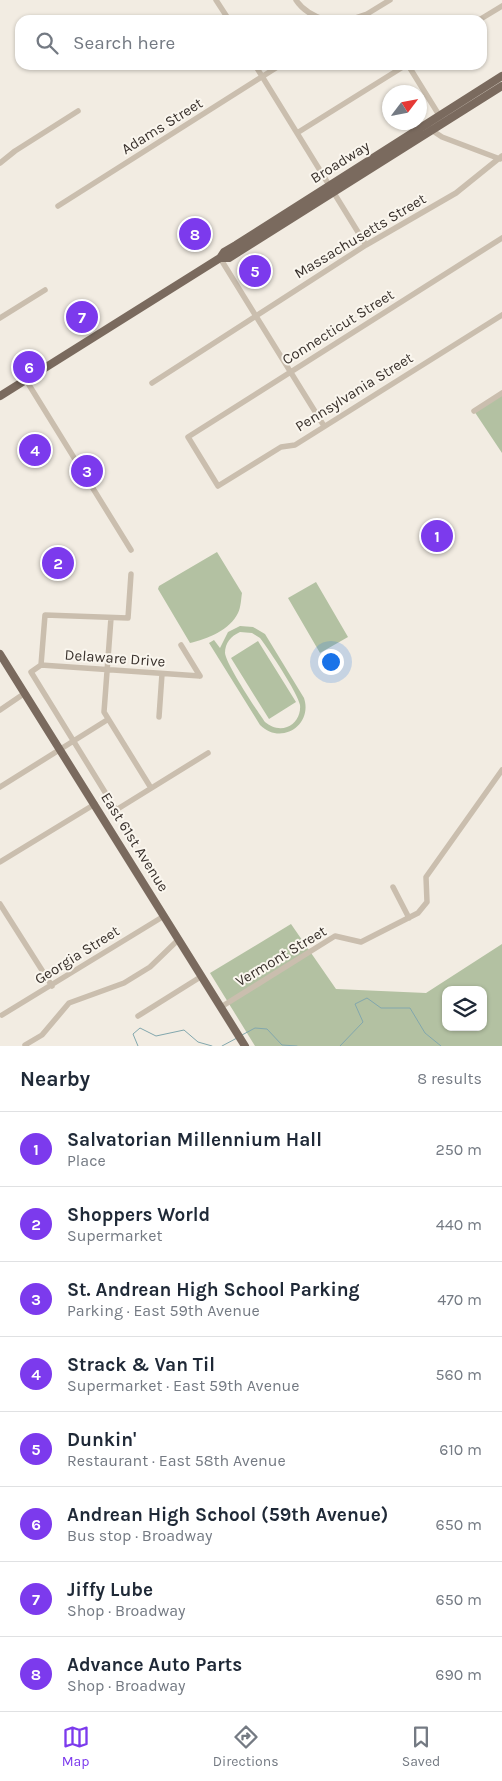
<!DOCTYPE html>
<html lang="en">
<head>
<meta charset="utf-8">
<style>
	body { margin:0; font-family:Karla,sans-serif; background:#f2f2f3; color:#1f2937 }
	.controls { position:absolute; right:15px; bottom:15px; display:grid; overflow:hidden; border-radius:10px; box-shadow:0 1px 4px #0004 }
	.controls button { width:45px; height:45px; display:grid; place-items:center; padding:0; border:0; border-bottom:1px solid #e0e1e3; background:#fff; color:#1f2937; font:25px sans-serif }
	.compass { position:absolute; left:382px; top:85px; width:45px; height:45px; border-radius:50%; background:#fff; box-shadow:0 1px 4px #0004; rotate:58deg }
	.you { position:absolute; left:330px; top:661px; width:18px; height:18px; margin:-12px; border:4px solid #fff; border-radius:50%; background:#1a73e8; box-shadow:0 0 0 8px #1a73e833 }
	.badge { display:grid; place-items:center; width:32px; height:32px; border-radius:50%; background:#7c3aed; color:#fff; font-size:16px; font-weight:700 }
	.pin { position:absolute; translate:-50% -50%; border:2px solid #fff; box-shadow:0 1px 5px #0006 }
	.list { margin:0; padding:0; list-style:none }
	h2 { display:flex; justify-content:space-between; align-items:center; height:65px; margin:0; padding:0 20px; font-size:21px }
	h2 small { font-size:16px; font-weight:400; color:#747a83 }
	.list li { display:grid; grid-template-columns:32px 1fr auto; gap:15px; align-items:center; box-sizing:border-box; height:75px; padding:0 20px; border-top:1px solid #e0e1e3 }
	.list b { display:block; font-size:19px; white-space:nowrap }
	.list p { margin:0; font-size:16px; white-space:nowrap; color:#747a83 }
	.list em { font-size:16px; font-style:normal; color:#747a83 }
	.icon { flex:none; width:28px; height:28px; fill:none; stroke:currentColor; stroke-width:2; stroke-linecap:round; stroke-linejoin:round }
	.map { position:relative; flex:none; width:502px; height:1046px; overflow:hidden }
	.search { position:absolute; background:#fff; box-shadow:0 1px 4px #0004; left:15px; right:15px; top:15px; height:55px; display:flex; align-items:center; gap:12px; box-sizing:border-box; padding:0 18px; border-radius:15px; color:#747a83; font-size:19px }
	.sheet { height:665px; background:#fff }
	nav { display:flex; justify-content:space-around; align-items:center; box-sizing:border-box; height:70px; border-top:1px solid #e0e1e3; background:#fff; font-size:14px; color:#747a83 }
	nav a { display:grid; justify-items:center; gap:2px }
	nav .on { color:#7c3aed }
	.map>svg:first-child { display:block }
	.green { fill:#b3c1a2; fill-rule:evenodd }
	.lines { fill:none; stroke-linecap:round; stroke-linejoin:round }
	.stream { stroke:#82a7ad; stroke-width:1 }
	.minor { stroke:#cabeae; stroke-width:5.5 }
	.major { stroke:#7a6a5e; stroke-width:8 }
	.labels { text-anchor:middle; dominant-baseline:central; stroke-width:4; stroke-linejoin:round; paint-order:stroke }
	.street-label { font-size:15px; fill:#39312c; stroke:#faf6ee }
</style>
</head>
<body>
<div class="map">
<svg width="502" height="1046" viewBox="0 0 502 1046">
	<rect width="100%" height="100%" fill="#f2ece2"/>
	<path class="green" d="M 502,393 L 502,453 L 474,411 Z
		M 217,552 L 242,593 C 241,599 241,607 238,613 C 230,630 207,639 190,643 L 158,589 L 159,586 Z
		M 316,582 L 348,637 L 320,653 L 288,598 Z
		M 240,626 L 253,627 L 265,634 L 304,698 C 313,725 281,746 260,725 L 209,643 L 214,640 L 220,648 L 228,632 ZM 240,632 L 252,633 L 260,638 C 269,650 298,693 300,705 C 301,714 296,724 287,727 C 279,730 271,727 265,722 C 257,711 226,664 225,653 C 225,643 231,636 240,632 Z
		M 258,641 L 296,702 L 269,719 L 231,658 Z
		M 291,924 L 336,989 L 426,993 L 502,944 L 502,1046 L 255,1046 L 210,973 ZM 446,990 L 483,990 L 483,1027 L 446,1027 Z"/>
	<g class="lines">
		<path class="stream" d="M 242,1035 L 255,1028 L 267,1029 L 282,1045 L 297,1046
			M 138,1046 L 133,1034 L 140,1028 L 156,1036 L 184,1030 L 198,1042 L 212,1046
			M 222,1046 L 237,1038
			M 340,1046 L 363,1022 L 355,1004 L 367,998 L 381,1008 L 410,1008 L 425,1033 L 441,1046"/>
		<path class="minor" d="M 216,0 L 229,20
			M 296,0 C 303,11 314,16 325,20
			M 349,20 L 367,14 L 390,0
			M 479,20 L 502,6
			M 255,65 L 366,245
			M 408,65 L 439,115
			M 148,66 L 149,65
			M 424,125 L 442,137 L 500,159
			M 297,133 L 406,65
			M 0,163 L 15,151 L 78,111
			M 58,206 L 279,66
			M 502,238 L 188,437 L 218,486 L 281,447 L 295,445 L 502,315
			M 220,258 L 324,426
			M 0,318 L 45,290
			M 26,380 L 131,550
			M 152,383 L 366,245 L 456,193 L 502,156
			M 474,411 L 502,393
			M 111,618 L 104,712 L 151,788
			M 181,645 L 200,676
			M 41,665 L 45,615 L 128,618 L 131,574
			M 200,676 L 41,665 L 31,672 L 116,810 L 208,753
			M 0,710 L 25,693
			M 159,717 L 162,674
			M 0,787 L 107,720
			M 0,862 L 95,804
			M 393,887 L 409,918
			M 0,904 L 52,986
			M 221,1007 L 335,936 L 361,942 L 418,913 L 427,902 L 426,877 L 502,770
			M 2,1015 L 164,916
			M 138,1016 L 202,976
			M 25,1045 L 42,1035 L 69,1003 L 124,983 L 150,967 L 179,939"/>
		<path class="major" d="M 220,258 L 229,258 L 502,86
			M 0,396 L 220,258 L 224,252 L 236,245 L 502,76
			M 0,654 L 245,1046"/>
	</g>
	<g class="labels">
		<g class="street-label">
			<text transform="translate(162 126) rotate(-32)">Adams Street</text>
			<text transform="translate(340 162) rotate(-32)">Broadway</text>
			<text transform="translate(360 236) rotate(-31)">Massachusetts Street</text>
			<text transform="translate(338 327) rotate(-32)">Connecticut Street</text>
			<text transform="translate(354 392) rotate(-32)">Pennsylvania Street</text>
			<text transform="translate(115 658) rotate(4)">Delaware Drive</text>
			<text transform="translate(135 842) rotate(58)">East 61st Avenue</text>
			<text transform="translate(77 955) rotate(-32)">Georgia Street</text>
			<text transform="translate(281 956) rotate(-31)">Vermont Street</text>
		</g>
	</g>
</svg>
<div class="controls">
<button><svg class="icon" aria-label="layers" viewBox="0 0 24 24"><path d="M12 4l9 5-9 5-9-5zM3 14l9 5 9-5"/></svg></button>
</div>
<svg class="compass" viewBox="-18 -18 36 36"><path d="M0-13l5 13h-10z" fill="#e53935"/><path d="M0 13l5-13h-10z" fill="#747a83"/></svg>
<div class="you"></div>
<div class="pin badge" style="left:437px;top:536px">1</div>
<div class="pin badge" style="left:58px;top:563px">2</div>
<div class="pin badge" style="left:87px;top:471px">3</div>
<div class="pin badge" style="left:35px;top:450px">4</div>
<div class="pin badge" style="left:255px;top:271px">5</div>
<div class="pin badge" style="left:29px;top:367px">6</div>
<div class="pin badge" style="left:82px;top:317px">7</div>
<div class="pin badge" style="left:195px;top:234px">8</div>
<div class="search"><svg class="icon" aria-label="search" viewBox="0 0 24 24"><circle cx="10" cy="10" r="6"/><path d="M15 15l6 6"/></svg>Search here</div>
</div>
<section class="sheet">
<h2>Nearby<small>8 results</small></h2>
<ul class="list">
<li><span class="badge">1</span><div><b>Salvatorian Millennium Hall</b><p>Place</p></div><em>250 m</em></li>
<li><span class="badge">2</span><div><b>Shoppers World</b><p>Supermarket</p></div><em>440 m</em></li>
<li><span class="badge">3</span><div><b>St. Andrean High School Parking</b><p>Parking · East 59th Avenue</p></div><em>470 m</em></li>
<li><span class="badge">4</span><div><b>Strack &amp; Van Til</b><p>Supermarket · East 59th Avenue</p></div><em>560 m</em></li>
<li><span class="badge">5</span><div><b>Dunkin'</b><p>Restaurant · East 58th Avenue</p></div><em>610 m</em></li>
<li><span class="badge">6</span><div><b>Andrean High School (59th Avenue)</b><p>Bus stop · Broadway</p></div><em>650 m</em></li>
<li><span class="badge">7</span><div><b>Jiffy Lube</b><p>Shop · Broadway</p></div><em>650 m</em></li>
<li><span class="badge">8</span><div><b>Advance Auto Parts</b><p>Shop · Broadway</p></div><em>690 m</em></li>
</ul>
</section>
<nav>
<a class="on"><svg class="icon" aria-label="map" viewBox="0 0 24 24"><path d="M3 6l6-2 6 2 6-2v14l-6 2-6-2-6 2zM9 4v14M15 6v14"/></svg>Map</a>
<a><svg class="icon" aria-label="directions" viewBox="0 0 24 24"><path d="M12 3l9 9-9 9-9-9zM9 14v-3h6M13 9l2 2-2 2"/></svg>Directions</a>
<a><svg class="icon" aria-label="saved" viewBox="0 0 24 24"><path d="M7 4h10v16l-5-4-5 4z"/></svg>Saved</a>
</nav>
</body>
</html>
